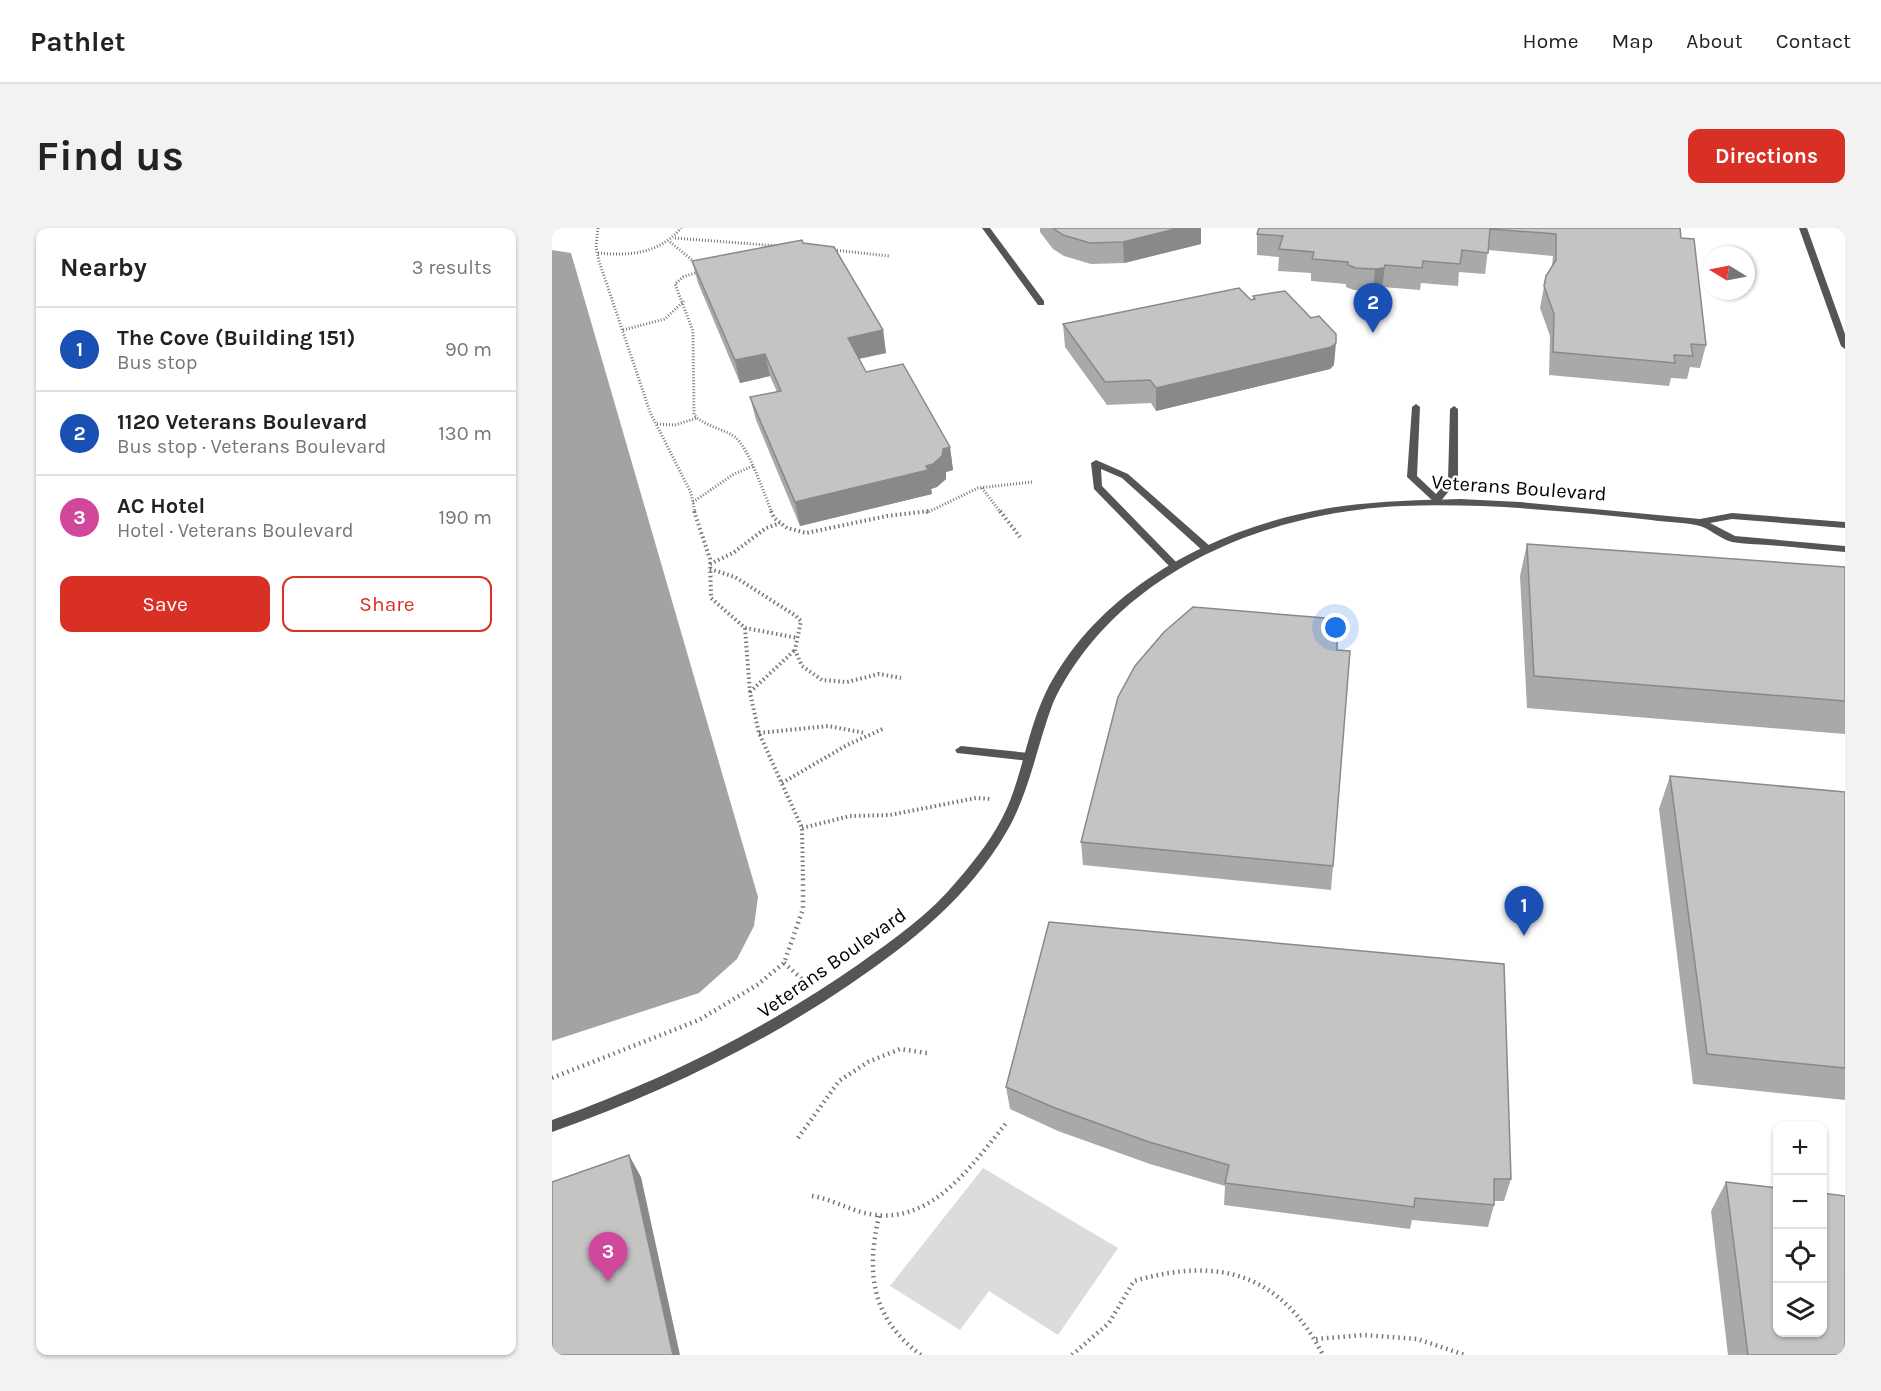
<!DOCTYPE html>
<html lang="en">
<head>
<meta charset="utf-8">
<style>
	body { margin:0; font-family:Karla,sans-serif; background:#f2f2f2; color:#222 }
	.controls { position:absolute; right:18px; bottom:18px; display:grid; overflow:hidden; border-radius:12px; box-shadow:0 2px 4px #0004 }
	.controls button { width:54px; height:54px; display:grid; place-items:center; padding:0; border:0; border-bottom:2px solid #e0e0e0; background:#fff; color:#222; font:30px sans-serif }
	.compass { position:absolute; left:1149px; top:18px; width:54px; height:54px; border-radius:50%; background:#fff; box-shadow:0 2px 4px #0004; rotate:280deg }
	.you { position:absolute; left:784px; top:400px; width:21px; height:21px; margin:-15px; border:4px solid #fff; border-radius:50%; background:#1a73e8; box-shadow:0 0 0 9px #1a73e833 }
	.badge { display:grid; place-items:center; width:39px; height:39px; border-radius:50%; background:#d93025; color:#fff; font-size:20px; font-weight:700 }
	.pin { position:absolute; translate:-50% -50px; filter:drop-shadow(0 2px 3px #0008) }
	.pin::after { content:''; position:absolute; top:32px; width:21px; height:18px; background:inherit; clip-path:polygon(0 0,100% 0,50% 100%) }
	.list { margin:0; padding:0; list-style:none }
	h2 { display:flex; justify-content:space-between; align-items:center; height:78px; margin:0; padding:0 24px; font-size:26px }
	h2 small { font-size:20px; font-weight:400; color:#767676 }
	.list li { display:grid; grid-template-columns:39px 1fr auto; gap:18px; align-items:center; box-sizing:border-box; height:84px; padding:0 24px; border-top:2px solid #e0e0e0 }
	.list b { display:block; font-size:22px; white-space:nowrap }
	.list p { margin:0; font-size:20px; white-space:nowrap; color:#767676 }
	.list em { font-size:20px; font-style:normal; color:#767676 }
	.actions { display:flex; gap:12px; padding:18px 24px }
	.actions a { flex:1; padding:14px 0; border:2px solid #d93025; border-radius:12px; text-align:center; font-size:21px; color:#d93025 }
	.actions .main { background:#d93025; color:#fff }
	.icon { flex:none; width:33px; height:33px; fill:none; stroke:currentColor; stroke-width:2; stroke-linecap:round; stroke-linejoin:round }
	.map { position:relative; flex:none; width:1293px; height:1127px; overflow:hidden; border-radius:12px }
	header { display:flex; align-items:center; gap:36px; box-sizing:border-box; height:84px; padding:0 30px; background:#fff; border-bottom:2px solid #e0e0e0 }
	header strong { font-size:28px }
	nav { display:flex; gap:33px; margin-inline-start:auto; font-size:21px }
	.intro { display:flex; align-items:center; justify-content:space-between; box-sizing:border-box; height:144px; padding:0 36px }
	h1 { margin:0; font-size:42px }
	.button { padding:15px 27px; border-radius:12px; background:#d93025; color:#fff; font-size:21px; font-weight:700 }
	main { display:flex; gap:36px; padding:0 36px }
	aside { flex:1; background:#fff; border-radius:12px; box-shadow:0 2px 4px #0004 }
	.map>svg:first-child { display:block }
	.green { fill:#dcdcdc }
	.water { fill:#a3a3a3 }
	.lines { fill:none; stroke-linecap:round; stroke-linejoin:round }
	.path-far2 { stroke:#777; stroke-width:3; stroke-dasharray:1 2; stroke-linecap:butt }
	.path-far1 { stroke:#777; stroke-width:4; stroke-dasharray:1.5 3; stroke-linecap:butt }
	.path { stroke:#777; stroke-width:4.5; stroke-dasharray:1.5 4; stroke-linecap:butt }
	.service { fill:#555; fill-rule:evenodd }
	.minor { fill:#555; fill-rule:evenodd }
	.tertiary { fill:#555; fill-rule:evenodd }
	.wall { fill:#a9a9a9 }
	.shaded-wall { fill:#898989 }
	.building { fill:#c4c4c4; stroke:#898989; stroke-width:1.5 }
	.labels { text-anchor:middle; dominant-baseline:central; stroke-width:4.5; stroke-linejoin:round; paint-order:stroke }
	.street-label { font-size:20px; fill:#000; stroke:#fff }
</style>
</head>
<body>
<header>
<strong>Pathlet</strong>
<nav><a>Home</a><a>Map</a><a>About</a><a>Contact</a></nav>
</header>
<div class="intro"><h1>Find us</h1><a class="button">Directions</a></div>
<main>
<aside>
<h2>Nearby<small>3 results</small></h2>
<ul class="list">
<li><span class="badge" style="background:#1a4fb4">1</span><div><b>The Cove (Building 151)</b><p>Bus stop</p></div><em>90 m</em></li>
<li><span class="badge" style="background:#1a4fb4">2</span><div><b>1120 Veterans Boulevard</b><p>Bus stop · Veterans Boulevard</p></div><em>130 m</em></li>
<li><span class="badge" style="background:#d1479c">3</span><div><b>AC Hotel</b><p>Hotel · Veterans Boulevard</p></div><em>190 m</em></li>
</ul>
<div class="actions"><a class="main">Save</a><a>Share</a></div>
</aside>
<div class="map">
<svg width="1293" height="1127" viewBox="0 0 1293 1127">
	<rect width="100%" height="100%" fill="#fff"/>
	<path class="green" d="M 431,940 L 566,1020 L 506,1107 L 437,1063 L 408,1102 L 338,1058 Z"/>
	<path class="water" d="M 0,22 L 19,25 L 206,669 L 202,698 L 185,731 L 147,765 L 0,813 Z"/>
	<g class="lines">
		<path class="path-far2" d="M 46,0 L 44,19 L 47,33 L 98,184 L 139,265 L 143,285
			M 123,10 L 227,18
			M 118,14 L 145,36
			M 282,22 L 337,28
			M 46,25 C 78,28 107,26 129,0
			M 146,44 L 131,49 L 123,56 L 141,103 L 142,187 C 154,199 170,200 183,209 C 197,220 213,268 220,285
			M 71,102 L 113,91 L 132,73
			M 105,196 L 123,197 L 145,190
			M 430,260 L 449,285
			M 141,274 L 182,246 L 201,238
			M 374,285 L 426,260 L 480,254"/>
		<path class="path-far1" d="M 142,283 L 158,331 L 159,370 L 193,400 L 198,465 L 207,505 L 250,600 L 251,652
			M 219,283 L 222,290 L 235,300 L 254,305 L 335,288 L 377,283
			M 448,283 L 468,309
			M 158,336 L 181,325 L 214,300 L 228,295
			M 158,341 L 183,349 L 244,388 L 249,393 L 243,422 L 250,438 L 270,452 L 295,454 L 327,446 L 349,450
			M 193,400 L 246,410
			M 198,464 L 243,422
			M 207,505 L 276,498 L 313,505
			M 230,555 L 295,517 L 333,500
			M 250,600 L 298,588 L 338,587 L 424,570 L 439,571"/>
		<path class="path" d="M 232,735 L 250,751
			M 0,850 L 147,792 L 205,757 L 232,735 L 251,681 L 251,651
			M 246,910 L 287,853 L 316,834 L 348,821 L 375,825
			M 260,968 C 280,971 297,982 317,986 C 381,998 421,935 456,893
			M 327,988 C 314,1045 319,1090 369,1127
			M 764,1111 L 812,1107 L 865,1111 L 913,1127
			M 520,1127 L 557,1095 L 582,1053 C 668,1028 729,1046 771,1127"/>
		<path class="service" d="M 430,0 L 438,0 L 492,73 L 492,77 L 486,77 Z
			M 864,176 L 868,179 L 865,248 L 884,266 L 896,252 L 898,181 L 902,178 L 906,181 L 906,252 L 888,274 L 882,274 L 855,249 L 860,179 Z
			M 544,232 L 576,246 L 659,319 L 659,323 L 651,323 L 570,250 L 549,241 L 550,258 L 627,337 L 622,340 L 618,339 L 542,261 L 539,235 Z
			M 409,518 L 477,525 L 483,529 L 477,533 L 405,525 L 403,522 Z"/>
		<path class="minor" d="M 908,271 L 968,274 L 1148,291 L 1180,285 L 1293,294 L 1293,300 L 1180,291 L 1158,295 L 1183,308 L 1293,318 L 1293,324 C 1267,322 1242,319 1216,317 C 1205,316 1192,316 1180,314 C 1167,311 1157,299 1144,297 C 1129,294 1113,294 1099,292 C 1072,289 1045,286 1017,284 C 962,279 906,276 850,278 C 712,284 563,345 501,475 C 485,517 478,563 455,603 C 417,669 359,715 297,757 C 204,820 105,867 0,904 L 0,892 C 109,853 212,802 307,736 C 342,711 378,686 405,653 C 424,631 443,607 455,580 C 471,543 476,501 494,464 C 549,355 674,294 791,278 C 830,273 869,272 908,271 Z"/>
		<path class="tertiary" d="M 1247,0 L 1255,0 L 1293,106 L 1293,121 L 1289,118 Z"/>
	</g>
	<path class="wall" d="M 488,0 L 649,0 L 649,16 L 572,35 L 539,36 L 512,28 L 501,21 L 488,4 Z
		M 707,0 L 1128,0 L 1129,10 L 1154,117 L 1148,140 L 1138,139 L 1135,151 L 1119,150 L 1117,158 L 997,147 L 998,108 L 988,80 L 994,48 L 1000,38 L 1001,28 L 936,22 L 933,46 L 907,44 L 906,58 L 869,55 L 868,62 L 831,59 L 830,62 L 821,63 L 802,62 L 794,59 L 794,56 L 759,53 L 759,45 L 726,43 L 727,29 L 705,27 L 705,6 Z
		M 251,15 L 331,102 L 334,125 L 307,131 L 314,144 L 398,219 L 401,242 L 394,244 L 394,251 L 385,259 L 379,261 L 380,266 L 248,298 L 204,192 L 198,169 L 225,164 L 218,148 L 188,155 L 146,55 L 140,33 Z
		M 701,68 L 782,137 L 778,141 L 604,183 L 599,175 L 555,177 L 513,119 L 511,96 L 699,72 L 701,72 Z
		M 975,316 L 1293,339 L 1293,506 L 975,480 L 968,348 Z
		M 1118,548 L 1293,564 L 1293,872 L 1141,856 L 1107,581 Z
		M 529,614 L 781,638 L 779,662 L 531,637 Z
		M 454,859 L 959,951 L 952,973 L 942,973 L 942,977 L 936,999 L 860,992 L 858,1001 L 672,977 L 673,958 L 598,936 L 506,903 L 458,881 Z
		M 1174,954 L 1293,1127 L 1176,1127 L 1159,983 Z"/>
	<path class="shaded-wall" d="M 627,0 L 649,0 L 649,16 L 572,35 L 571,14 Z
		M 833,37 L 830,62 L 821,63 L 823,41 Z
		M 331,102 L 334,125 L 300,132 L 296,110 Z
		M 784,115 L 782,137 L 778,141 L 604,183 L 604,160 Z
		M 213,126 L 218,148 L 188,155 L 183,132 Z
		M 398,219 L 401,242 L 394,244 L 394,251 L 385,259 L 379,261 L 380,266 L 248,298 L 243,274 L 391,221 Z
		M 77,927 L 89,949 L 128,1127 L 121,1127 Z"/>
	<path class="building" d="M 501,0 L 627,0 L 571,14 L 538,15 L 511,7 Z
		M 707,0 L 1128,0 L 1129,10 L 1142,11 L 1154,117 L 1139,116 L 1141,128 L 1122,127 L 1123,135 L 1001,124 L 1002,86 L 992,58 L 994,48 L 1004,32 L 1004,6 L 938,1 L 936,25 L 910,22 L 908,36 L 871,33 L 870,40 L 833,37 L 832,40 L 823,41 L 804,40 L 796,37 L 796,34 L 760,31 L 762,24 L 727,21 L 731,8 L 705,6 Z
		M 250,12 L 251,15 L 282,19 L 331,102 L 296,110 L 314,144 L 351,136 L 398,219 L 391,221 L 390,228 L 381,236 L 374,238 L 376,242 L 243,274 L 198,169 L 229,163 L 213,126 L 183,132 L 140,33 Z
		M 687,60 L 699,72 L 703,71 L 701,68 L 733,63 L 759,90 L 767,88 L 784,106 L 784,115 L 779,119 L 604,160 L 598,152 L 553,154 L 511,96 Z
		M 975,316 L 1293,339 L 1293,473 L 982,448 Z
		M 641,379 L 785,391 L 785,422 L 798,423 L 781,638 L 529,614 L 566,469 L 583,438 L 612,404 Z
		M 1118,548 L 1293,564 L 1293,840 L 1155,826 Z
		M 497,694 L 952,736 L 959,951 L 942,951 L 942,977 L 863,970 L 862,979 L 673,955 L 677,937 L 597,914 L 503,880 L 454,859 Z
		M 77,927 L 121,1127 L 0,1127 L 0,954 Z
		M 1174,954 L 1226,960 L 1226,1104 L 1270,1104 L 1270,965 L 1293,968 L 1293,1127 L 1196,1127 Z"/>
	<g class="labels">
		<g class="street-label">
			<text transform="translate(967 260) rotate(4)">Veterans Boulevard</text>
			<text transform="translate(280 735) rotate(-35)">Veterans Boulevard</text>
		</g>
	</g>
</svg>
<div class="controls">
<button>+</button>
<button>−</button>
<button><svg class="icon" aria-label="locate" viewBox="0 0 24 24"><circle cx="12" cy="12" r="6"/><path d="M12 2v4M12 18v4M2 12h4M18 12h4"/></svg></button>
<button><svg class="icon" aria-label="layers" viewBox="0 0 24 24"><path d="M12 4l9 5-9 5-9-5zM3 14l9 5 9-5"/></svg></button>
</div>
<svg class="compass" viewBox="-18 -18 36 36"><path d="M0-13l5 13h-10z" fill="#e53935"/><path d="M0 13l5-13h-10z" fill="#767676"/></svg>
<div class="you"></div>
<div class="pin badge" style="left:972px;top:708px;background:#1a4fb4">1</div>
<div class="pin badge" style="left:821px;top:105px;background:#1a4fb4">2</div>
<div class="pin badge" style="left:56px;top:1054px;background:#d1479c">3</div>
</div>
</main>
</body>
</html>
